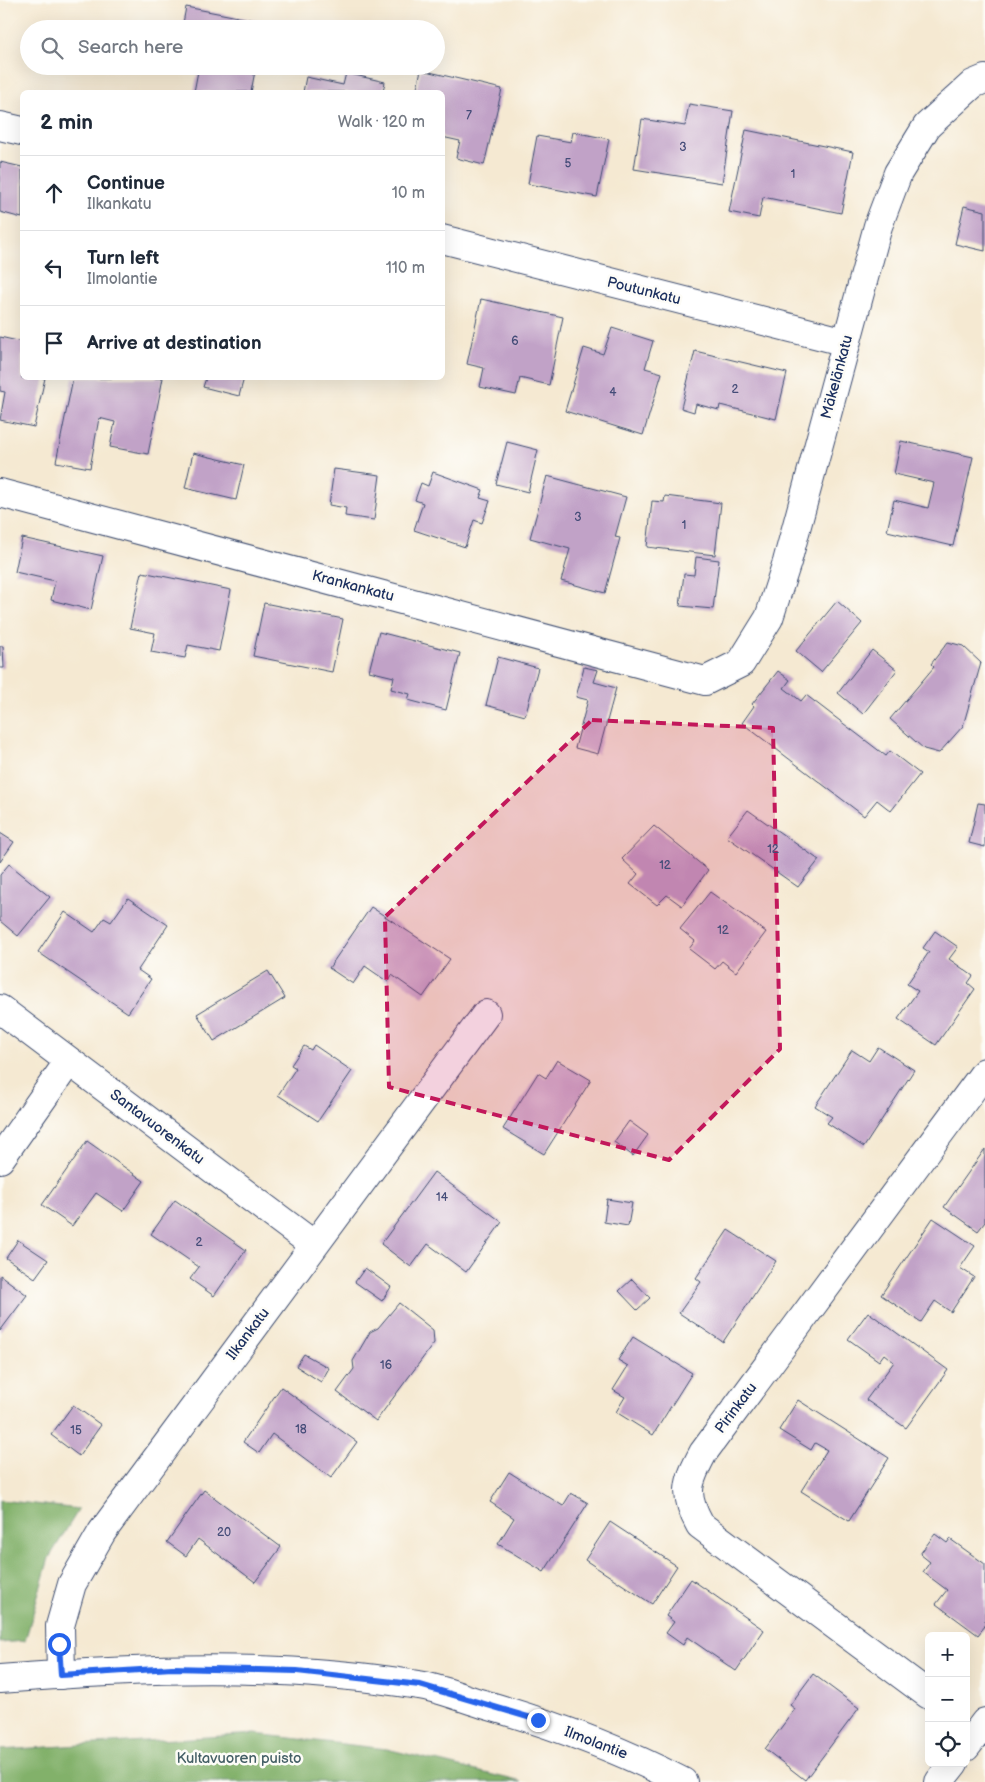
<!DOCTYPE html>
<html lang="en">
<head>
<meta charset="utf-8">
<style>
	body { margin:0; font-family:"Balsamiq Sans",sans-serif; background:#f6f6f7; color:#1f2937 }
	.controls { position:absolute; right:15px; bottom:15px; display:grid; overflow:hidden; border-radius:8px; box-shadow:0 5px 20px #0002 }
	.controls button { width:45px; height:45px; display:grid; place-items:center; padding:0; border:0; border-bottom:1px solid #e0e1e3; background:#fff; color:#1f2937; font:25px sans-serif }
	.stop { position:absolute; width:15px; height:15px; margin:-11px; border:4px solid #2563eb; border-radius:50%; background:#fff }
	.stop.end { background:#2563eb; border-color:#fff; box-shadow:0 1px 5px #0008 }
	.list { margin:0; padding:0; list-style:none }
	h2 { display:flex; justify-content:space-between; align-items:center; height:65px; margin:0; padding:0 20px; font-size:21px }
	h2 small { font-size:16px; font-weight:400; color:#747a83 }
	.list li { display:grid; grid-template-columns:32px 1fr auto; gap:15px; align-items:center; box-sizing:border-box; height:75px; padding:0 20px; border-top:1px solid #e0e1e3 }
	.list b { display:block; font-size:19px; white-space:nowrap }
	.list p { margin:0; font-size:16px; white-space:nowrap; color:#747a83 }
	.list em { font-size:16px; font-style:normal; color:#747a83 }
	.icon { flex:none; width:28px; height:28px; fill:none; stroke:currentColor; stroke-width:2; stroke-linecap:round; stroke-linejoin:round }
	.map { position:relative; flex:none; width:985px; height:1782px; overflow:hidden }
	.search { position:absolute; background:#fff; box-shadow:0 5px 20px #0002; left:20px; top:20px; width:425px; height:55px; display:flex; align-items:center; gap:12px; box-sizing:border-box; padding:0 18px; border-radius:28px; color:#747a83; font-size:19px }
	.panel { position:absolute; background:#fff; box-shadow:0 5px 20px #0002; left:20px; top:90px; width:425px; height:290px; border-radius:8px }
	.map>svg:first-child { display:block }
	.forest { fill:#82b16a; stroke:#4e7064 }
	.building { fill:#c1a2c7 }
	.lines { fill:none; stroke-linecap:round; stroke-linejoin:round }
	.minor-casing { stroke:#3c4b6f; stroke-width:30 }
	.minor { stroke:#fff; stroke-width:28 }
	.route { stroke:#2563eb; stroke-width:6 }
	.marked { fill:#c2185b; fill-opacity:0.2; stroke:#c2185b; stroke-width:4; stroke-dasharray:10 6; stroke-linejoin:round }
	.labels { text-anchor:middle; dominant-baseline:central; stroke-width:5; stroke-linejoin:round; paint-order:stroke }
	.number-label { font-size:12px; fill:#444c78 }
	.street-label { font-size:15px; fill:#1b2f5e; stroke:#fdfcf7 }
	.park-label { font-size:15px; fill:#445f66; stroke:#fdfcf7 }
</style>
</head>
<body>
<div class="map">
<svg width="985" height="1782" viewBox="0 0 985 1782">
	<rect width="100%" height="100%" fill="#fdfcf7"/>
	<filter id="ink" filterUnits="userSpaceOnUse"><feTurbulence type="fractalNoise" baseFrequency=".02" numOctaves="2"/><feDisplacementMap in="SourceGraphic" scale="10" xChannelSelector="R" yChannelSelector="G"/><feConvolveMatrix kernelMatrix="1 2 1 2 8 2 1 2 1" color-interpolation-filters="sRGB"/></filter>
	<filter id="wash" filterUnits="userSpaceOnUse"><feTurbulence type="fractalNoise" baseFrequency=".0096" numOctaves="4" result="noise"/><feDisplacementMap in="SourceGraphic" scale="20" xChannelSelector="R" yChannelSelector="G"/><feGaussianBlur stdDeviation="1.12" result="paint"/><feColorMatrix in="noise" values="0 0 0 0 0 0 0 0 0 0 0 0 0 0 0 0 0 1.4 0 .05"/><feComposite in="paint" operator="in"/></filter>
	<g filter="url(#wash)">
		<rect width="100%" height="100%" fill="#f5e9d2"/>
		<path class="forest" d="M 0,1500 L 79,1509 L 49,1558 L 25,1641 L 0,1643 Z
			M 255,1734 L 387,1749 L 522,1782 L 0,1782 L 0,1750 Z"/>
		<g id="blocks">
			<path class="building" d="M 186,7 L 259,21 L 257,29 L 182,29 Z
				M 199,66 L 250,66 L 249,70 L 255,71 L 251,92 L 194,92 Z
				M 421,70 L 502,89 L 484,165 L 456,158 L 460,141 L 442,137 L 442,92 L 416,92 Z
				M 346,73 L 385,82 L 383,92 L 303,92 L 306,77 L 343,85 Z
				M 689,104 L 733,111 L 722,183 L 634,169 L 642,119 L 685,126 Z
				M 746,130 L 853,152 L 841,213 L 763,197 L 759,218 L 729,212 Z
				M 573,132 L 609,139 L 597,197 L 528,184 L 537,136 L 571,142 Z
				M 0,162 L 22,167 L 22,218 L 0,212 Z
				M 964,206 L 985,211 L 985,251 L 955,244 Z
				M 481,299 L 563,317 L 549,385 L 520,378 L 516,395 L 480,387 L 484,368 L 467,364 Z
				M 612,328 L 653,341 L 645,368 L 662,373 L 643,435 L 565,411 L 584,348 L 603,354 Z
				M 0,337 L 22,342 L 22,378 L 45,378 L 34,427 L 0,420 L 5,392 L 0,391 Z
				M 695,351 L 787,373 L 776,419 L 720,405 L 719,410 L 696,404 L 694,412 L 681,408 Z
				M 73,378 L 163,378 L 148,454 L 110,447 L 115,422 L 99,418 L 90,468 L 56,462 Z
				M 206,378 L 244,378 L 239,396 L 203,387 Z
				M 901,441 L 973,457 L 953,546 L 887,531 L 894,500 L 928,508 L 934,483 L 894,474 Z
				M 507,442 L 538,450 L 528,492 L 496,484 Z
				M 193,453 L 244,465 L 236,500 L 185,488 Z
				M 334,469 L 380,475 L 374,520 L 345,516 L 346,508 L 329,505 Z
				M 433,472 L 483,490 L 480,498 L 490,501 L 482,523 L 474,520 L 465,547 L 414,530 L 423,503 L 415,500 L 421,483 L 428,486 Z
				M 547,476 L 626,497 L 615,537 L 620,538 L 605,593 L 561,581 L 570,549 L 530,538 Z
				M 665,496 L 721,503 L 715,555 L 647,547 L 652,501 L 664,502 Z
				M 22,538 L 103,556 L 91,610 L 51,600 L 55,581 L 15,572 Z
				M 696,557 L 719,560 L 713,609 L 680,606 L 684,574 L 694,575 Z
				M 142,572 L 231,590 L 219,651 L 188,645 L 185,658 L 151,652 L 155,633 L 130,628 Z
				M 837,601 L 862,623 L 821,672 L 796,651 Z
				M 264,603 L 343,619 L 332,672 L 253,656 Z
				M 379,632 L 460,653 L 446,710 L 408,700 L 410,694 L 391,689 L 394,677 L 369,671 Z
				M 948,642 L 963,646 L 981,663 L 963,726 L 939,753 L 924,749 L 890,719 L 934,667 L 931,664 Z
				M 0,646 L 3,646 L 4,668 L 0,668 Z
				M 872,650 L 897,670 L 863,714 L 838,693 Z
				M 498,657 L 538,668 L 525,716 L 486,705 Z
				M 584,667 L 598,670 L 594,682 L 616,688 L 598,754 L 575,748 L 588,700 L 576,697 Z
				M 778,671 L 790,680 L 784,688 L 801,701 L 806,695 L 886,756 L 890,751 L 920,774 L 891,811 L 877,800 L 864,816 L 742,723 L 754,706 L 752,704 Z
				M 978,803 L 985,804 L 985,847 L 969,843 Z
				M 748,810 L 819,860 L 798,887 L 727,837 Z
				M 654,826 L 708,870 L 682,906 L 667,895 L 657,905 L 630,884 L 638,874 L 622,859 Z
				M 0,833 L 14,842 L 0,862 Z
				M 9,864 L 50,897 L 18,936 L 0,921 L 0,875 Z
				M 710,892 L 766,932 L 736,972 L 722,961 L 715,969 L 689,949 L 695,941 L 680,929 Z
				M 128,898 L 168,925 L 138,970 L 151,979 L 128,1013 L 38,952 L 65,912 L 94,932 L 104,918 L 111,922 Z
				M 371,907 L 450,959 L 423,997 L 392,975 L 388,982 L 365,966 L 353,984 L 329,968 Z
				M 935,931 L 958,947 L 949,959 L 973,976 L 968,983 L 975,989 L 936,1045 L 898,1019 L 918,991 L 907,984 L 929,952 L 923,948 Z
				M 268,971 L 285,998 L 214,1041 L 197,1014 Z
				M 314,1045 L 352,1071 L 318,1121 L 278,1095 L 296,1068 L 291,1065 L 304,1046 L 311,1050 Z
				M 878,1047 L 914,1070 L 864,1147 L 827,1123 L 832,1117 L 815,1106 L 852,1050 L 869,1061 Z
				M 557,1060 L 591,1080 L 544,1154 L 503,1129 L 538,1073 L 546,1078 Z
				M 629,1121 L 648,1135 L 633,1156 L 614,1142 Z
				M 87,1141 L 144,1181 L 123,1211 L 96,1193 L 72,1226 L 42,1205 Z
				M 985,1149 L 985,1222 L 978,1231 L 944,1207 Z
				M 434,1172 L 502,1222 L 466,1272 L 428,1244 L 411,1267 L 381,1244 Z
				M 607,1199 L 632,1203 L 628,1226 L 604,1222 Z
				M 175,1200 L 246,1250 L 214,1296 L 190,1279 L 199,1267 L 151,1234 Z
				M 933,1218 L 975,1246 L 960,1268 L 974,1277 L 951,1312 L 935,1301 L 921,1322 L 881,1295 Z
				M 728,1230 L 776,1261 L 723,1342 L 679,1313 L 701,1282 L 696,1278 Z
				M 18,1240 L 48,1260 L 35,1278 L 6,1258 Z
				M 365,1268 L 391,1287 L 382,1301 L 355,1282 Z
				M 0,1275 L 27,1295 L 0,1331 Z
				M 632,1279 L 650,1298 L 637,1310 L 619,1291 Z
				M 399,1303 L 433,1330 L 434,1343 L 376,1421 L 337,1392 L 354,1369 L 353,1361 L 370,1332 L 378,1328 Z
				M 868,1312 L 948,1370 L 906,1428 L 866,1400 L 894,1362 L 884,1354 L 879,1361 L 848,1339 Z
				M 633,1337 L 692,1373 L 653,1435 L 616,1412 L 625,1397 L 613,1390 L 628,1366 L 618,1360 Z
				M 304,1354 L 329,1368 L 321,1382 L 296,1366 Z
				M 281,1387 L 357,1442 L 331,1478 L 272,1434 L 259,1453 L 243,1442 Z
				M 798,1400 L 889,1458 L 849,1521 L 801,1491 L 827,1450 L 815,1443 L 811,1450 L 779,1430 Z
				M 73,1405 L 101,1425 L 79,1456 L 51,1435 Z
				M 509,1472 L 563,1506 L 571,1493 L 588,1503 L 544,1572 L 498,1544 L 514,1518 L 490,1502 Z
				M 204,1490 L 281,1547 L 255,1582 L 198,1539 L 186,1556 L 167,1542 Z
				M 610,1522 L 677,1566 L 652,1604 L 585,1560 Z
				M 935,1534 L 947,1543 L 950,1539 L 985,1564 L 985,1626 L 978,1635 L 936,1604 L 947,1590 L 923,1572 L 930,1562 L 920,1554 Z
				M 691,1579 L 764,1630 L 736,1671 L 687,1637 L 683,1645 L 666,1633 L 674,1622 L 666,1616 Z
				M 813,1674 L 859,1708 L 805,1780 L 765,1749 L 795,1709 L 790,1705 Z"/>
		</g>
	</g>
	<g filter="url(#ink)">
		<use href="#blocks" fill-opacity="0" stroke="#3c4b6f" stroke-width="1"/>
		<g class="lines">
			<defs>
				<path id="minor" d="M 0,126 L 22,131
					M 442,239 L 846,342
					M 0,493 L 705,681 L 741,663 L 769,618 L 787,562 L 878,226 L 898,173 L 927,126 L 973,84 L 985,79
					M 0,1009 L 314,1245
					M 0,1159 L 69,1061
					M 61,1675 L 60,1626 L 72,1584 L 102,1532 L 486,1014
					M 0,1679 C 139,1668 280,1662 418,1685 C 440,1688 462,1698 483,1704 C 552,1724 620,1749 683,1782
					M 929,1695 L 700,1525 C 683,1494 687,1483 703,1453 L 985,1072
					M 966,1747 L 985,1722
					M 939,1782 L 954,1763"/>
			</defs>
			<use href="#minor" class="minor-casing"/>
			<use href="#minor" class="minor"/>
		</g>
	</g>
	<g class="lines" filter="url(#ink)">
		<path class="route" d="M 59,1644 L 61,1675 L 172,1668 L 297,1671 L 420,1685 L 538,1720"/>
	</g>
	<path class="marked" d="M 592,720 L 773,728 L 780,1049 L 669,1160 L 389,1087 L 385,917 Z"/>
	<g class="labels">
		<g class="number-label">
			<text x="469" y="115">7</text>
			<text x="683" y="147">3</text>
			<text x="568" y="163">5</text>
			<text x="793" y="174">1</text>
			<text x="515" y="341">6</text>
			<text x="735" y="389">2</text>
			<text x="613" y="392">4</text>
			<text x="578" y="517">3</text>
			<text x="684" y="525">1</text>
			<text x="773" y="849">12</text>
			<text x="665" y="865">12</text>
			<text x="723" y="930">12</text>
			<text x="442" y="1197">14</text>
			<text x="199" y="1242">2</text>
			<text x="386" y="1365">16</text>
			<text x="301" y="1429">18</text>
			<text x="76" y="1430">15</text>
			<text x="224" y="1532">20</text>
		</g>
		<g class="street-label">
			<text transform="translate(644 291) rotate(14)">Poutunkatu</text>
			<text transform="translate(837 377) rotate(-75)">Mäkelänkatu</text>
			<text transform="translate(353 586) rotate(15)">Krankankatu</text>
			<text transform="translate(157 1127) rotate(37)">Santavuorenkatu</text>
			<text transform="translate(248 1334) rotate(-53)">Ilkankatu</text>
			<text transform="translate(736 1408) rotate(-53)">Pirinkatu</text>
			<text transform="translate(596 1743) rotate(21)">Ilmolantie</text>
		</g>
		<g class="park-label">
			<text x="239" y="1758">Kultavuoren puisto</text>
		</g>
	</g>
</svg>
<div class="controls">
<button>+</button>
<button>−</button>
<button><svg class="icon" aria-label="locate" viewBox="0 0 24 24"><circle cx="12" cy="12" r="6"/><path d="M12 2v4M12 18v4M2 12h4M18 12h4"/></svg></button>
</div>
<div class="stop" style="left:59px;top:1644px"></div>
<div class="stop end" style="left:538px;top:1720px"></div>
<div class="search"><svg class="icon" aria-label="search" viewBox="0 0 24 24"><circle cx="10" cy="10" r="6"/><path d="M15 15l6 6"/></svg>Search here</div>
<section class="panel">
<h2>2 min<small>Walk · 120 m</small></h2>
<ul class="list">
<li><svg class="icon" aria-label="ahead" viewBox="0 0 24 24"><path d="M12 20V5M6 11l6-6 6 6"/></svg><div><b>Continue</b><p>Ilkankatu</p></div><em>10 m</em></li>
<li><svg class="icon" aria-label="left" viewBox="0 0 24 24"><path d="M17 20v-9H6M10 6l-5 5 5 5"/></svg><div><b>Turn left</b><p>Ilmolantie</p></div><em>110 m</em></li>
<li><svg class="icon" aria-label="arrive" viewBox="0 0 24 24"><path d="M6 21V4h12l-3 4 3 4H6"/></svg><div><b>Arrive at destination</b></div></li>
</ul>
</section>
</div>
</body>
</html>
